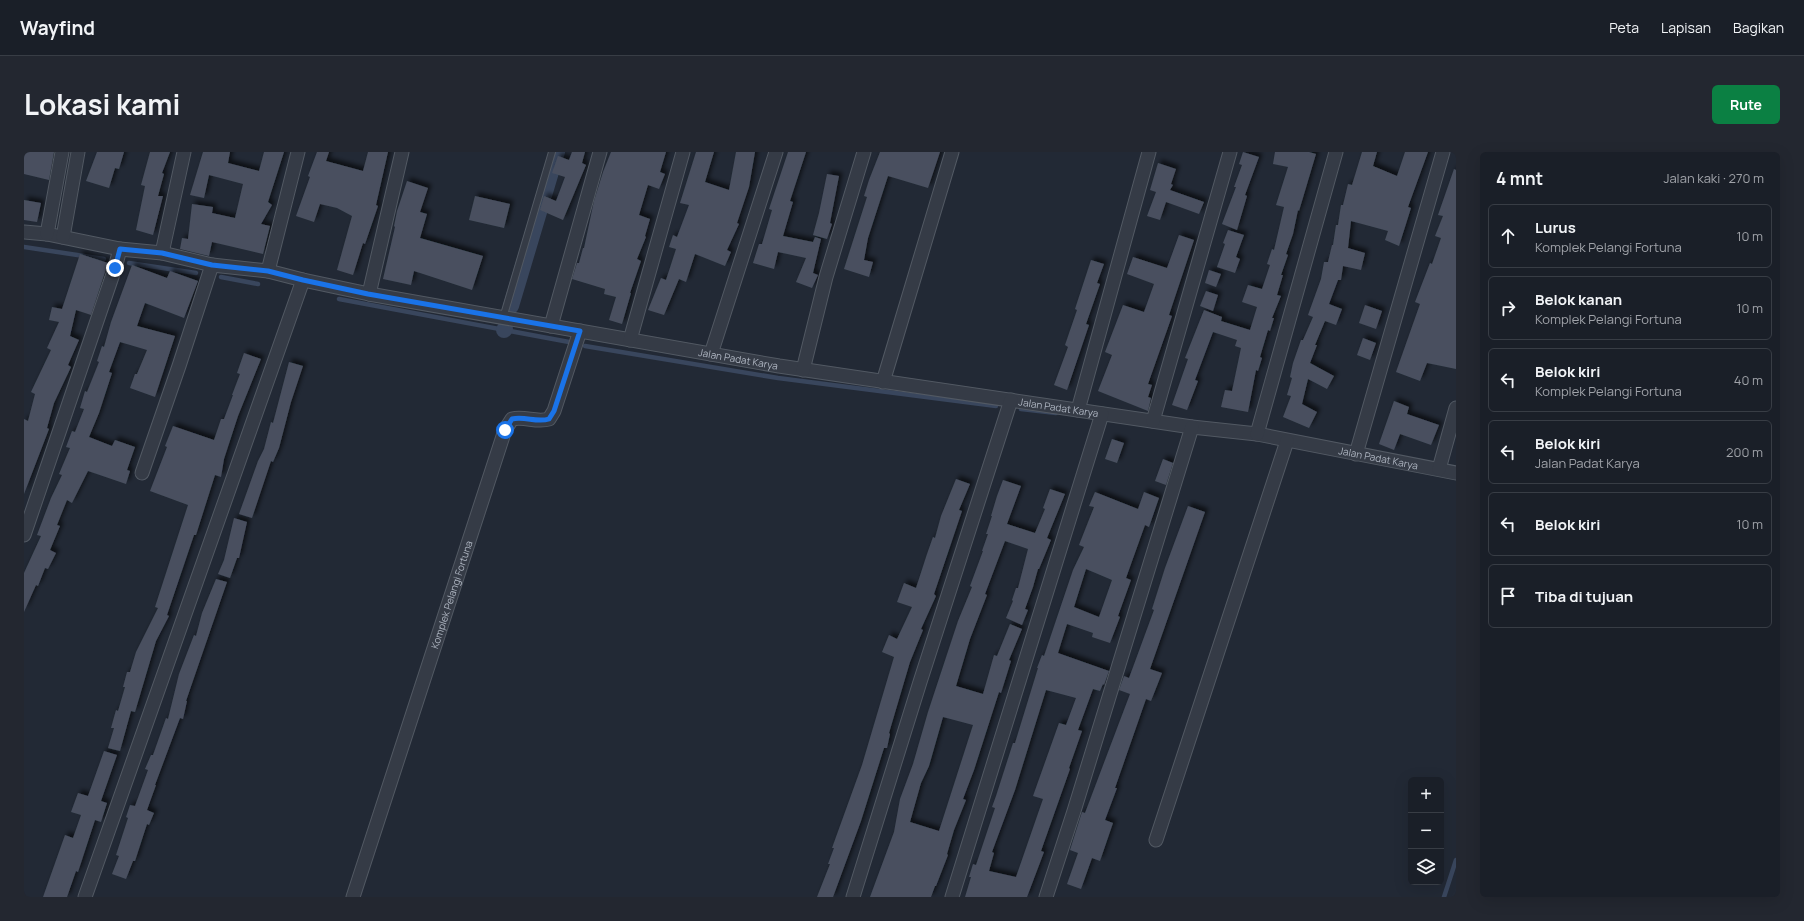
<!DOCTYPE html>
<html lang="id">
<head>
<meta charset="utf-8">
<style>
	body { margin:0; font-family:Manrope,sans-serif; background:#232730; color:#f1f3f6 }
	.controls { position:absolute; right:12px; bottom:12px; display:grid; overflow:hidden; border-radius:6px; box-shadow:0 4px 16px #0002 }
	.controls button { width:36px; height:36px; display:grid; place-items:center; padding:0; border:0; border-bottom:1px solid #383d45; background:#1a1f28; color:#f1f3f6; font:20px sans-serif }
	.stop { position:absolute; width:12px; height:12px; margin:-9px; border:3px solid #1a73e8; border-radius:50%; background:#fff }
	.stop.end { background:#1a73e8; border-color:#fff; box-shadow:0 1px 4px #0008 }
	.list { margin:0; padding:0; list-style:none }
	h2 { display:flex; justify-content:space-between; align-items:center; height:52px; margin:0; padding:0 16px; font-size:17px }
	h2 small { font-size:13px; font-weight:400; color:#9fa2a8 }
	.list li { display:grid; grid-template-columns:26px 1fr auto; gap:12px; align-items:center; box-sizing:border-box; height:64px; margin:0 8px 8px; padding:0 8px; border:1px solid #383d45; border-radius:6px }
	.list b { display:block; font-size:15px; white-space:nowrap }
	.list p { margin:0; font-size:13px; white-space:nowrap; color:#9fa2a8 }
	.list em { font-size:13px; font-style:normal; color:#9fa2a8 }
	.icon { flex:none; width:22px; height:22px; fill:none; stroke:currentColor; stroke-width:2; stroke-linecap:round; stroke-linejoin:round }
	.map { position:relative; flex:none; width:1432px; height:745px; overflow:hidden; border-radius:6px }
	header { display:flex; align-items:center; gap:24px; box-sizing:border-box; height:56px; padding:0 20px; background:#1a1f28; border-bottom:1px solid #383d45 }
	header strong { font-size:19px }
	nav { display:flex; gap:22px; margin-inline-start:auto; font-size:14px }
	.intro { display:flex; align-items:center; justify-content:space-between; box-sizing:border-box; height:96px; padding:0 24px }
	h1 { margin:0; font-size:28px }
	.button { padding:10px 18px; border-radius:6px; background:#0b8043; color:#fff; font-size:14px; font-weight:700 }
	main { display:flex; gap:24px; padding:0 24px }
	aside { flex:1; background:#1a1f28; border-radius:6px; box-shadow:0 4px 16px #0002 }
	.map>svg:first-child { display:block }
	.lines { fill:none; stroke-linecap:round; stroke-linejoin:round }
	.stream { stroke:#39465d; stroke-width:4.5 }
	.canal { stroke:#39465d; stroke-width:16 }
	.building { fill:#48505f; fill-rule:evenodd; filter:url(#shadow) }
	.service-casing { stroke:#525963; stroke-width:8 }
	.minor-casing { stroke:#525963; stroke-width:15 }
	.service { stroke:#353b46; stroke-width:6 }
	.minor { stroke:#353b46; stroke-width:13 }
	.route { stroke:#1a73e8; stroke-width:5 }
	.labels { text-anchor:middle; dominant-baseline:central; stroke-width:3; stroke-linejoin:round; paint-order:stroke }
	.street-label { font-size:10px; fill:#afb6c2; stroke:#1b202a }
</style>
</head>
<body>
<header>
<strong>Wayfind</strong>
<nav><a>Peta</a><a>Lapisan</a><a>Bagikan</a></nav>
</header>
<div class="intro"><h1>Lokasi kami</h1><a class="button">Rute</a></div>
<main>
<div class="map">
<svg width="1432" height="745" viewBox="0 0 1432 745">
	<defs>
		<filter id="shadow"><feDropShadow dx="3.5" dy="-3.5" stdDeviation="2" flood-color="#0009"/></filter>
	</defs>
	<rect width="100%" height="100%" fill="#222935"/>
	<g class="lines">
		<path class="stream" d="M 0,95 L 80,107
			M 105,111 L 172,121
			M 197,125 L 234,132
			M 315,147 L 545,190
			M 561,194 L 754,226 L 972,254
			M 997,257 L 1032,261
			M 1420,745 L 1432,708"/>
		<path class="canal" d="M 487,154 L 533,0
			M 480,178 L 481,177"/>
	</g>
	<path class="building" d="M 0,0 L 30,0 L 25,28 L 0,22 Z
		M 73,0 L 100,0 L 95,17 L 91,16 L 85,36 L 62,29 Z
		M 126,0 L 146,0 L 138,21 L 140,22 L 134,44 L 139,44 L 129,83 L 112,78 L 121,34 L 117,33 Z
		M 179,0 L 206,0 L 204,11 L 235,19 L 240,0 L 260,0 L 244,50 L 248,53 L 237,72 L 246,74 L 239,102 L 188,90 L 185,104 L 156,97 L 158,86 L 164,87 L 168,52 L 189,55 L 188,61 L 211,66 L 219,32 L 185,23 L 180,46 L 166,43 Z
		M 293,0 L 305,0 L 302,9 L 339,19 L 344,0 L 364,0 L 352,53 L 354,54 L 341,92 L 339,91 L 329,123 L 313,118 L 328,64 L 313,56 L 296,52 L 290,70 L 272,64 L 286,25 L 284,24 Z
		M 548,0 L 561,0 L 558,11 L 562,13 L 539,68 L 516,58 L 520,44 L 532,49 L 541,25 L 528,21 L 534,4 L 545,8 Z
		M 587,0 L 642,0 L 636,20 L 641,22 L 635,37 L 624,33 L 615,63 L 626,67 L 621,84 L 622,85 L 613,107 L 617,109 L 606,141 L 607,141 L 598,172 L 585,168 L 592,145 L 580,142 L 581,137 L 548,127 L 553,111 L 555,111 L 559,96 L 560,96 L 570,49 L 579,20 Z
		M 672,0 L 690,0 L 681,30 L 705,38 L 712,0 L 731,0 L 725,35 L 713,71 L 715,72 L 703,98 L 707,100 L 701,114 L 671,102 L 662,130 L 655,127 L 640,163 L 624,158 L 637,126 L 642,128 L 652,97 L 645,95 L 649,83 L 653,85 L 665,53 L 656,51 Z
		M 764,0 L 782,0 L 766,49 L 769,50 L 759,84 L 789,90 L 791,85 L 797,87 L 789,121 L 794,123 L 788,136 L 772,130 L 782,106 L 754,100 L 750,117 L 729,111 L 735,92 L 738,92 L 748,58 L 745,57 Z
		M 856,0 L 916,0 L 904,36 L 864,24 L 844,86 L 840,108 L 849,110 L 845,125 L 820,117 L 843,45 L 840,44 L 845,28 Z
		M 1219,0 L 1235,5 L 1221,43 L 1223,44 L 1213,78 L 1198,72 L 1212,35 L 1210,35 L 1218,13 L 1215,12 Z
		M 1251,0 L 1285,0 L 1292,2 L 1275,59 L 1274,58 L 1269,82 L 1262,102 L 1264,103 L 1257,123 L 1259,123 L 1253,143 L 1257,144 L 1248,166 L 1250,166 L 1246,179 L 1244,178 L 1236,205 L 1238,206 L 1234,219 L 1232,218 L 1224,260 L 1197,255 L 1201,238 L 1208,239 L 1217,196 L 1211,194 L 1213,188 L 1189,180 L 1171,228 L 1174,229 L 1163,258 L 1148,253 L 1164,207 L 1161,206 L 1180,158 L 1198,165 L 1197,169 L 1226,178 L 1233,155 L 1218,150 L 1224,133 L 1238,137 L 1246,113 L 1243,112 L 1248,97 L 1250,98 L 1260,55 L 1252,53 L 1264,15 L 1249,12 Z
		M 1338,0 L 1353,0 L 1349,14 L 1373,24 L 1381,0 L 1404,0 L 1384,55 L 1387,56 L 1375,94 L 1361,88 L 1364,79 L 1327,69 L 1324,96 L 1341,101 L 1337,118 L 1319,114 L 1317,128 L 1314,128 L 1305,152 L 1318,157 L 1312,173 L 1301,169 L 1291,193 L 1293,193 L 1286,211 L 1310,224 L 1303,237 L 1284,227 L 1278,252 L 1293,260 L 1285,276 L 1259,265 L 1267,244 L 1263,243 L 1268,226 L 1266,225 L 1269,211 L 1277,188 L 1279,188 L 1289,165 L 1284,163 L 1297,127 L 1300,110 L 1304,110 L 1308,93 L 1309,93 L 1312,73 L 1314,73 L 1317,53 L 1319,53 L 1324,32 L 1328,33 Z
		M 1134,11 L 1152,17 L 1147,32 L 1149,33 L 1146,38 L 1180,50 L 1175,62 L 1142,50 L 1136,68 L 1123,64 L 1132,40 L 1126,38 Z
		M 1430,17 L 1432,18 L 1432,217 L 1403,211 L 1396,229 L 1372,220 L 1396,152 L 1391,150 L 1406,111 L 1408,112 L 1417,86 L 1411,84 L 1419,64 L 1414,63 Z
		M 803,22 L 815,24 L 806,71 L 808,72 L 803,87 L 789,83 L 795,61 Z
		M 383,29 L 404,36 L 396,60 L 403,62 L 396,86 L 459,104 L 448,138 L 390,119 L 387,133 L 359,127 L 371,75 L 370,74 L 373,59 Z
		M 451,44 L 486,52 L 480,76 L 445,68 Z
		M 0,48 L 17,51 L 13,70 L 0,68 Z
		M 1204,78 L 1220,83 L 1212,105 L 1216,107 L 1211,121 L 1193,115 L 1201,92 L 1199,91 Z
		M 1155,83 L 1170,88 L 1145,163 L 1148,164 L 1124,232 L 1128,233 L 1124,245 L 1127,246 L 1124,259 L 1074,239 L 1088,203 L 1081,200 L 1099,153 L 1120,160 L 1130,132 L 1103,122 L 1109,105 L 1143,116 Z
		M 56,102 L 84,111 L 67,163 L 52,158 L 46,184 L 55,188 L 44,213 L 47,215 L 30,251 L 23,276 L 25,277 L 0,342 L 0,267 L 4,269 L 11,242 L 7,240 L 27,198 L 23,196 L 35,170 L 25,168 L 28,155 L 38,157 Z
		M 1067,108 L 1080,112 L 1073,131 L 1076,132 L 1062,172 L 1065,173 L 1043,238 L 1030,233 L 1044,195 L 1041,193 L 1053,158 L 1051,157 Z
		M 108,113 L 143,126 L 146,119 L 174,129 L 160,166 L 121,151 L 113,174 L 151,184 L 131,245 L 106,236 L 111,222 L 113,222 L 123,198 L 96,190 L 85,220 L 88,221 L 75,261 L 65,285 L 88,294 L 91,288 L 111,295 L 103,318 L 106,319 L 102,332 L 64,319 L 48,351 L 43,348 L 33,373 L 36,374 L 26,398 L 32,401 L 24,417 L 21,416 L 14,434 L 12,433 L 0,460 L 0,421 L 17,384 L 13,383 L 27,346 L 38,323 L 35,322 L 46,296 L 42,295 L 48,279 L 51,280 L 60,257 L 56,256 L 61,239 L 63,240 L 75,210 L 73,209 L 78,194 L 80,195 L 87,170 Z
		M 1185,118 L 1197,122 L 1192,135 L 1181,131 Z
		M 1182,139 L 1194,143 L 1189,159 L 1176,154 Z
		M 1341,153 L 1358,159 L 1352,177 L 1335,171 Z
		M 1339,186 L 1352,191 L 1346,208 L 1333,203 Z
		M 220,201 L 237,207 L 214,264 L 200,307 L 197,325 L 191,323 L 172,383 L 170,383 L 143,463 L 145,464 L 132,489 L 111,560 L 107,559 L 96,599 L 84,596 L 90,576 L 87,576 L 92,558 L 94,559 L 101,535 L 99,535 L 103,520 L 106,520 L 112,500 L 134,456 L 131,455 L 164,353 L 126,339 L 143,295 L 141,294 L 149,274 L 190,288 L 197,267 L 200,267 L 209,243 L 208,243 L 216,222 L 213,221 Z
		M 265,210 L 279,214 L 267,250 L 255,296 L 249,310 L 247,309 L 228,366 L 215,362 L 234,309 L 240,297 L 247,270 L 249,271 Z
		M 1370,249 L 1385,255 L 1383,262 L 1415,273 L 1407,293 L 1376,282 L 1370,298 L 1355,292 Z
		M 1088,287 L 1100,291 L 1093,311 L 1081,307 Z
		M 1139,307 L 1149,311 L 1142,333 L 1131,329 Z
		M 932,327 L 946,332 L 935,358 L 938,359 L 910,442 L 912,444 L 897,477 L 899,478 L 886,510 L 865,581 L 866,582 L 863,596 L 860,596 L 837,669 L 809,745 L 793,745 L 806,712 L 804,712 L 810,696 L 808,696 L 838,613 L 870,505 L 858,500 L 865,483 L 873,487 L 888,455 L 873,450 L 880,431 L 892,436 L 903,402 L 909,385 L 911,386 L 917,364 Z
		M 979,328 L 997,334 L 983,372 L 1011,381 L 1021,357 L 1019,356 L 1026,337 L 1041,342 L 1023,386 L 1027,388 L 1015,417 L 1014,417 L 1009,435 L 1001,457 L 1004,458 L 998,473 L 982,466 L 989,449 L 988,448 L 992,436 L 994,436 L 1004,397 L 981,389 L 961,442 L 963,443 L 946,487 L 932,534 L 959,542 L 970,503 L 973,504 L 986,472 L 998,477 L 985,508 L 987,509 L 977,541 L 975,540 L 950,618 L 939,647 L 942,648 L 930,678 L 923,702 L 924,703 L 912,734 L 911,734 L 907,745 L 846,745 L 870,680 L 876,647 L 889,612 L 904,560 L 934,469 L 948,435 L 946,434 L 959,399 L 958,399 L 964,382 L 962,382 L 968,364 L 967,364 L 973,344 ZM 919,565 L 949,573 L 915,679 L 886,670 L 897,631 L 905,614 Z
		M 1071,340 L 1114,357 L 1120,340 L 1135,346 L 1125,375 L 1121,373 L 1102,426 L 1107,428 L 1094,464 L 1096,465 L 1086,491 L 1068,485 L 1069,481 L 1043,472 L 1034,501 L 1085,519 L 1080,533 L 1079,532 L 1076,539 L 1069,537 L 1054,578 L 1058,579 L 1045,616 L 1046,617 L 1017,699 L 1020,700 L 1003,745 L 941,745 L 947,725 L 945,725 L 949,712 L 952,713 L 971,656 L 968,655 L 972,644 L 989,591 L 991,591 L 1014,516 L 1013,516 L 1018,503 L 1020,504 L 1049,418 L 1060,395 L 1055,393 L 1070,355 L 1065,354 ZM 1062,417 L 1088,428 L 1075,465 L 1050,455 ZM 1022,538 L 1052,546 L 1042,573 L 1035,571 L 1009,644 L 1019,647 L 992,725 L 965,719 L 970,701 L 968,700 L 991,638 Z
		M 1164,354 L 1181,360 L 1126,517 L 1138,521 L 1127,549 L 1122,547 L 1091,636 L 1093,636 L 1081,668 L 1089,671 L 1076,709 L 1068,706 L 1057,737 L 1043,732 L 1054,701 L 1046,698 L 1058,660 L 1061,661 L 1106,542 L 1095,538 L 1100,524 L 1105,526 L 1130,458 L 1128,457 L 1141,416 Z
		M 210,366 L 223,370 L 215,406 L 213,406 L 206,426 L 194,422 L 200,408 Z
		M 192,427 L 203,430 L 162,549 L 163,549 L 159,567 L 156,566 L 131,633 L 132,633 L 123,658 L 130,661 L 125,673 L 123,672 L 111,709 L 109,709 L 102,727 L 88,722 L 95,704 L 92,703 L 104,666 L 102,665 L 106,653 L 111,654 L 124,618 L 121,617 L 127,603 L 129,603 L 142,566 L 144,567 L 155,522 L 170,483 L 172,484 L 178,461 Z
		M 80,599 L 93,603 L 77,649 L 83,651 L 77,670 L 71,668 L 54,720 L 52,719 L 43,745 L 19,745 L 41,683 L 49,686 L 57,663 L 47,660 L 54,641 L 64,644 Z"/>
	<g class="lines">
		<defs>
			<path id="service" d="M 479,166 L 528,0"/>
			<g id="minor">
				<path id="s1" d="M 0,80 L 23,82 L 96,97 L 138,101 L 188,113 L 244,119 L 279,128 L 345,142 L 755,214 L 1168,275 L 1233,282 L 1432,321"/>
				<path d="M 23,82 L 38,0"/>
				<path d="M 39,85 L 54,0"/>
				<path d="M 138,101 L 160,0"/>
				<path d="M 244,119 L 274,0"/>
				<path d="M 345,142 L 378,0"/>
				<path d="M 527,174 L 576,0"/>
				<path d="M 606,188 L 659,0"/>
				<path d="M 687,202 L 752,0"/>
				<path d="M 779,218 L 802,125 L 840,0"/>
				<path d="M 859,230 L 928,0"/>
				<path d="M 1054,258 L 1125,0"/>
				<path d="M 1129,269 L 1206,0"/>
				<path d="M 1233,282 L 1312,0"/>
				<path d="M 1332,302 L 1419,0"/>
				<path d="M 1415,317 L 1432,256"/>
				<path d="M 118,321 L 155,214 L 188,113"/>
				<path d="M 0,383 L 91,116 L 96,97"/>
				<path d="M 1132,688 L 1263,289"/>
				<path d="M 61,745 L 279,128"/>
				<path id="s2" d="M 329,745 L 481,278 L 488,267 C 501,264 513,271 525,267 L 530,259 L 556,179"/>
				<path d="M 829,745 L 896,530 L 987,248"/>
				<path d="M 928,745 L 1078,262"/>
				<path d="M 1022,745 L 1050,659 L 1168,275"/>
			</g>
		</defs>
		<use href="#service" class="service-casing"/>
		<use href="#minor" class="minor-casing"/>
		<use href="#service" class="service"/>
		<use href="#minor" class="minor"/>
	</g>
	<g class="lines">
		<path class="route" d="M 91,116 L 96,97 L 138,101 L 188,113 L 244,119 L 279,128 L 344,142 L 556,179 L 530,259 L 525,267 C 513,271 501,264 488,267 L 481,278"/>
	</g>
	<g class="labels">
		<g class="street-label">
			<text stroke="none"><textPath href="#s1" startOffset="726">Jalan Padat Karya</textPath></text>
			<text stroke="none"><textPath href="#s1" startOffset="1050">Jalan Padat Karya</textPath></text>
			<text stroke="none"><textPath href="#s1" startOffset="1374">Jalan Padat Karya</textPath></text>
			<text stroke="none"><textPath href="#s2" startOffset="318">Komplek Pelangi Fortuna</textPath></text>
		</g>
	</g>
</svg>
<div class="controls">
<button>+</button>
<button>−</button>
<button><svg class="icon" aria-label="layers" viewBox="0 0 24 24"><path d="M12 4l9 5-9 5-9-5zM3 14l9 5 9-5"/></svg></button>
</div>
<div class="stop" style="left:481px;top:278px"></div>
<div class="stop end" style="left:91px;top:116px"></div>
</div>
<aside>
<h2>4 mnt<small>Jalan kaki · 270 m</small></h2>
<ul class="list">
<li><svg class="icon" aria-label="ahead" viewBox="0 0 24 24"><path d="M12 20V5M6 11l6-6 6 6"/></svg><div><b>Lurus</b><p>Komplek Pelangi Fortuna</p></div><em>10 m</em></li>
<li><svg class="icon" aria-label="right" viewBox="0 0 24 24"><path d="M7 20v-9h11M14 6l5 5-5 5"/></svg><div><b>Belok kanan</b><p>Komplek Pelangi Fortuna</p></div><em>10 m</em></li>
<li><svg class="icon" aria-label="left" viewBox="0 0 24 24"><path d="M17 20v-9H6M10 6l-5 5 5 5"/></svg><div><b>Belok kiri</b><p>Komplek Pelangi Fortuna</p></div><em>40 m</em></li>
<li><svg class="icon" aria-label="left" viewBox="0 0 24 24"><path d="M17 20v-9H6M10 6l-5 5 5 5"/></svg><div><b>Belok kiri</b><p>Jalan Padat Karya</p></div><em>200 m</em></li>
<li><svg class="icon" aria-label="left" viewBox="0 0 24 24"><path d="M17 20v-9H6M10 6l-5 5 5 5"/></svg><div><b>Belok kiri</b></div><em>10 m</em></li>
<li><svg class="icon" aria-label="arrive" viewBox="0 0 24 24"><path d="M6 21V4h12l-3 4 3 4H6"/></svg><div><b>Tiba di tujuan</b></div></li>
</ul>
</aside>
</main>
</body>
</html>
